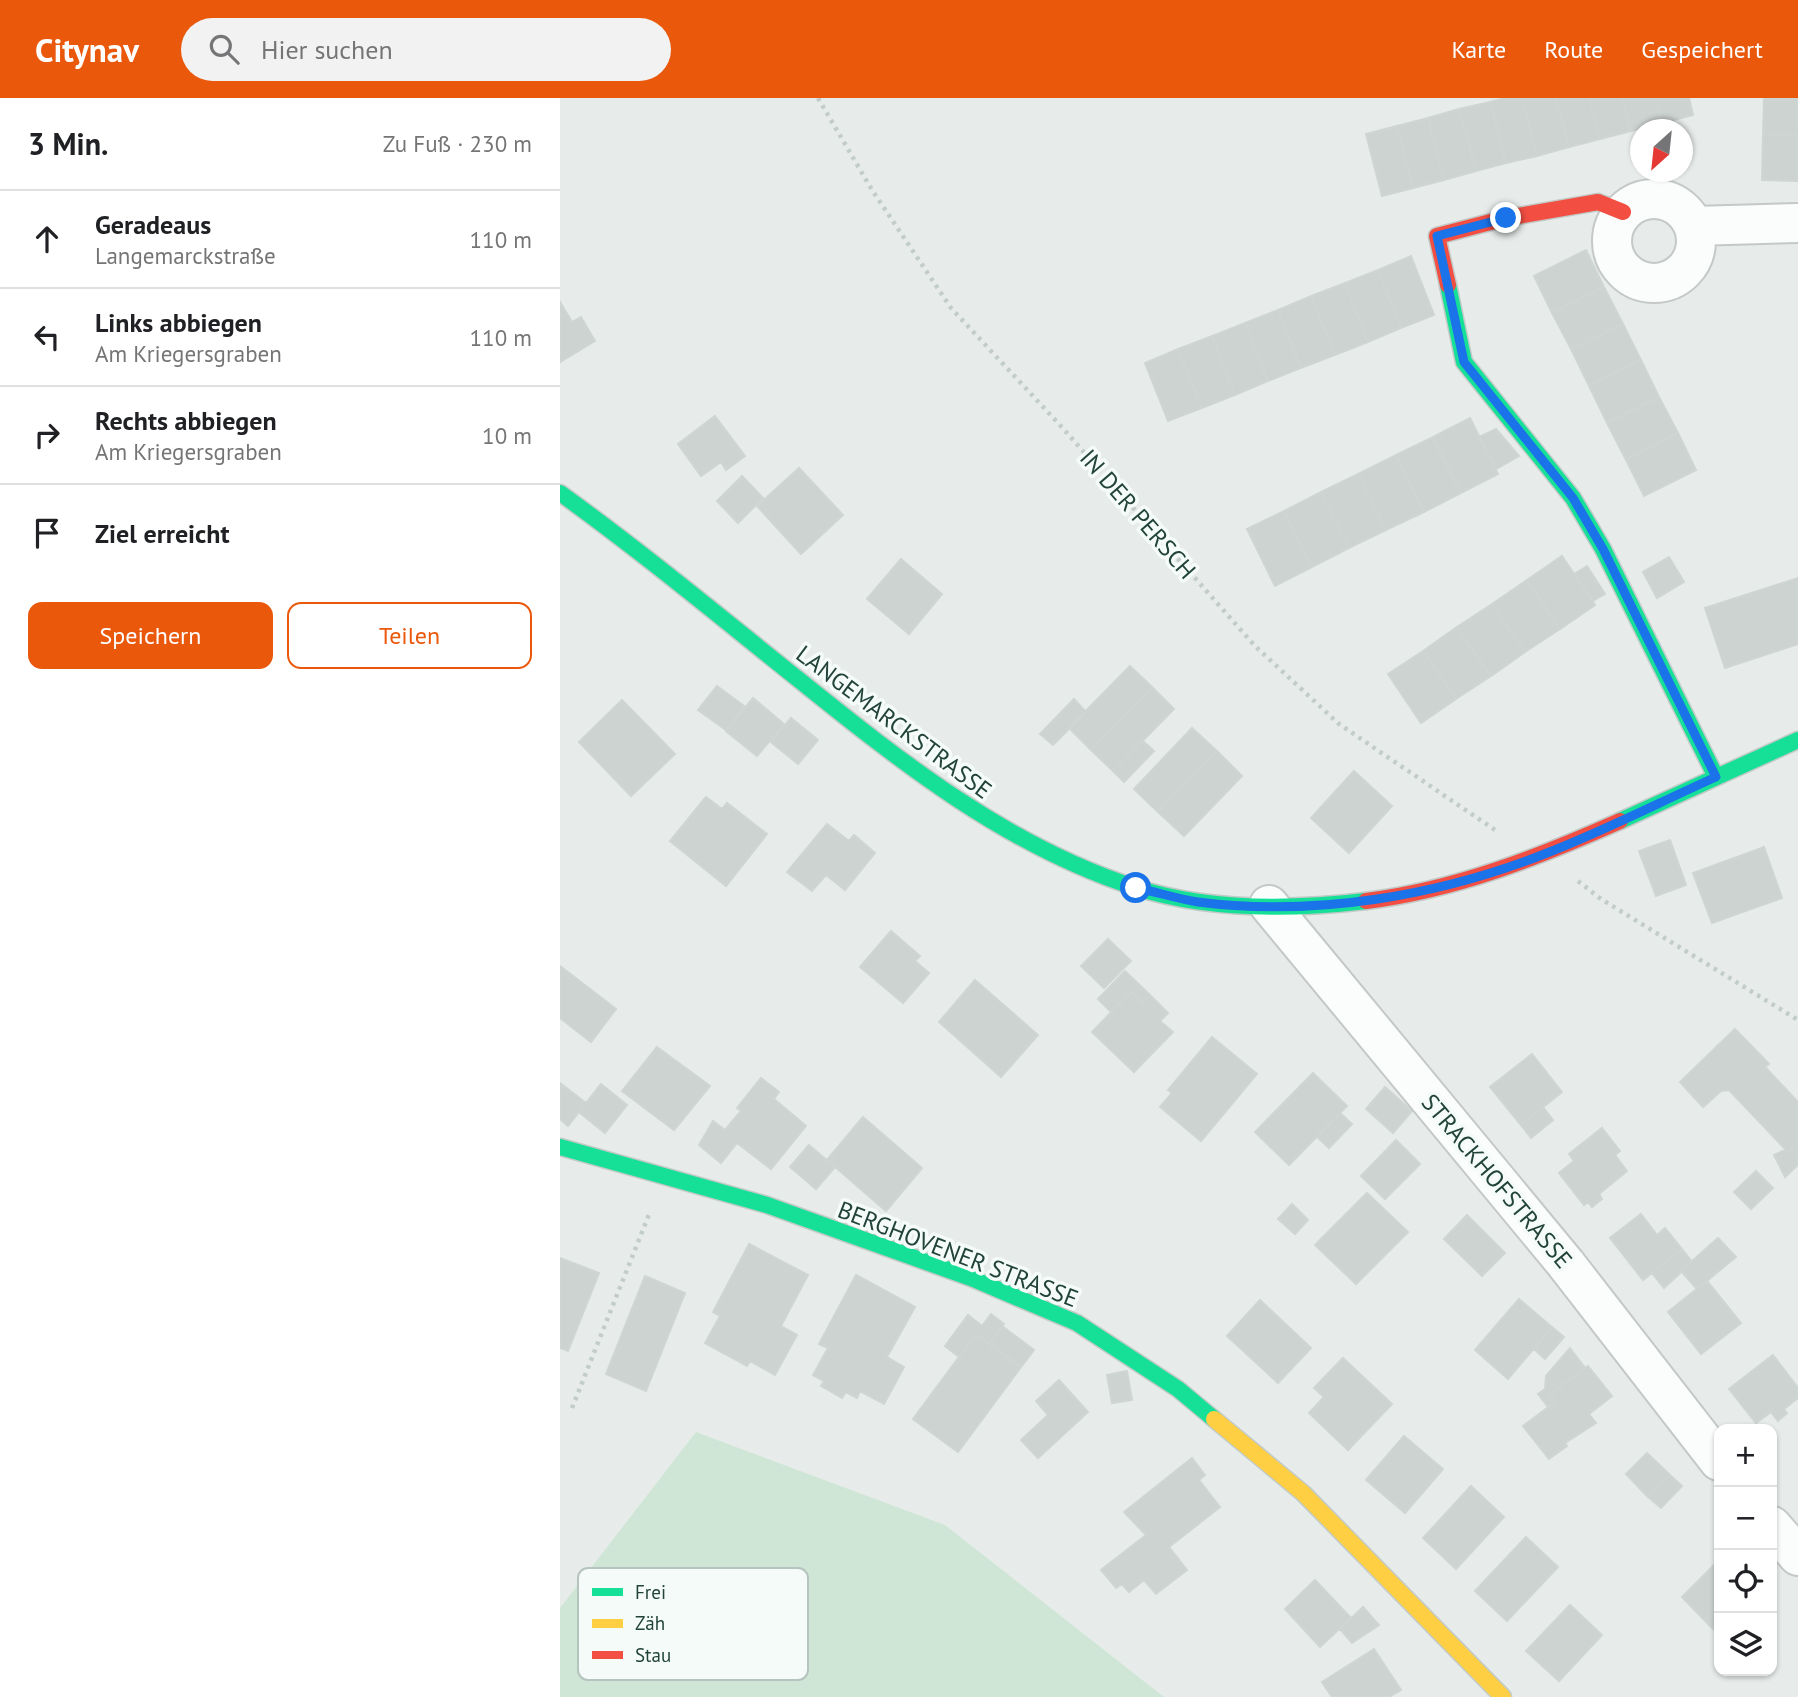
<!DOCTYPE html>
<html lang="de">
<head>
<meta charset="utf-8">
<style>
	body { margin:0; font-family:"PT Sans",sans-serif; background:#f2f2f2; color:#202124 }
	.controls { position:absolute; right:21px; bottom:21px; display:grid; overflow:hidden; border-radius:14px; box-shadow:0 2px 5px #0004 }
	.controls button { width:63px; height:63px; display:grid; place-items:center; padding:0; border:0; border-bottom:2px solid #e0e0e0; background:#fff; color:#202124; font:35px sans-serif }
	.compass { position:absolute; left:1070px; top:21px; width:63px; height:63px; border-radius:50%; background:#fff; box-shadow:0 2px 5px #0004; rotate:207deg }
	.stop { position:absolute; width:21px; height:21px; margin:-16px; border:5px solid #1a73e8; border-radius:50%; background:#fff }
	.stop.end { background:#1a73e8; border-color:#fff; box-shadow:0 2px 7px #0008 }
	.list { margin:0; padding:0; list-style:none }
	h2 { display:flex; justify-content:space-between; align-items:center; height:91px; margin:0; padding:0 28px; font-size:30px }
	h2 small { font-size:23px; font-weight:400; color:#757577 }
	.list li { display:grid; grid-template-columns:46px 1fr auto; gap:21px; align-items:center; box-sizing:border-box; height:98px; padding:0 28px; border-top:2px solid #e0e0e0 }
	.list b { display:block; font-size:26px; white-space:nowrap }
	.list p { margin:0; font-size:23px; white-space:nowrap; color:#757577 }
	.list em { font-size:23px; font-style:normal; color:#757577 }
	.actions { display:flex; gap:14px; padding:21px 28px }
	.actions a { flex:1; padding:16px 0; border:2px solid #ea580c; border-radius:14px; text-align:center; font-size:24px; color:#ea580c }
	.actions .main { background:#ea580c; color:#fff }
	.icon { flex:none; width:38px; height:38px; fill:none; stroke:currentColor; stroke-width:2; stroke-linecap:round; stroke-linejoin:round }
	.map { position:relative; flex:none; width:1238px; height:1599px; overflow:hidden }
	header { display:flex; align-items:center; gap:42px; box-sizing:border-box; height:98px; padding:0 35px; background:#ea580c; color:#fff }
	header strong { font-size:33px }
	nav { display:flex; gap:38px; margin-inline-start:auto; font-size:24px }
	.search { width:490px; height:63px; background:#f2f2f2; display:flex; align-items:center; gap:18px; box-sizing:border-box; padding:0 24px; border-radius:38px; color:#757577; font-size:26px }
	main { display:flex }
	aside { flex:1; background:#fff }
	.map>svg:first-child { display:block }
	.green { fill:#cfe6d6 }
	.building { fill:#cdd3d1; stroke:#cfd5d3; stroke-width:2 }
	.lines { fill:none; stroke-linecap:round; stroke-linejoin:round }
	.street-casing { stroke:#c4c9c7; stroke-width:42 }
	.fast-casing { stroke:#c2cac7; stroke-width:19 }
	.slow-casing { stroke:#c2cac7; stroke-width:19 }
	.jam-casing { stroke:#c2cac7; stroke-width:19 }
	.path { stroke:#c2ccca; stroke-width:4.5; stroke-dasharray:3.5 5; stroke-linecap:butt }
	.street { stroke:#fbfcfc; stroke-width:38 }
	.fast { stroke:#16e098; stroke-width:16 }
	.slow { stroke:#ffcf43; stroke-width:16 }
	.jam { stroke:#f24e42; stroke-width:16 }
	.route { stroke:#1a73e8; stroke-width:9 }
	.labels { text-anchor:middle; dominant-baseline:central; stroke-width:7; stroke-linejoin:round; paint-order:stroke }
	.street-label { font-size:24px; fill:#21433a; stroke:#f5fbf8 }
	.key { fill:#f5fbf8; stroke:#b5c4bf; stroke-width:2 }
	.key-label { font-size:19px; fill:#21433a }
</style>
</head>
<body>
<header>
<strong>Citynav</strong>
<div class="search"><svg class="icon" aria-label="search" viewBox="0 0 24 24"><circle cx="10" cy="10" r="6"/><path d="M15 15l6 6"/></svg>Hier suchen</div>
<nav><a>Karte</a><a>Route</a><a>Gespeichert</a></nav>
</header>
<main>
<aside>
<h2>3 Min.<small>Zu Fuß · 230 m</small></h2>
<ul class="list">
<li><svg class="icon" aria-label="ahead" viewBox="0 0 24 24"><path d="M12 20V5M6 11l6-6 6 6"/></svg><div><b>Geradeaus</b><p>Langemarckstraße</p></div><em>110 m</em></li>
<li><svg class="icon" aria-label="left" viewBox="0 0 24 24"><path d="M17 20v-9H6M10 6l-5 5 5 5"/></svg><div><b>Links abbiegen</b><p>Am Kriegersgraben</p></div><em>110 m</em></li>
<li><svg class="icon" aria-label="right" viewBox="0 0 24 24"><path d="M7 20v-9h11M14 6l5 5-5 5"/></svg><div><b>Rechts abbiegen</b><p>Am Kriegersgraben</p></div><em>10 m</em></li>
<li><svg class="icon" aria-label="arrive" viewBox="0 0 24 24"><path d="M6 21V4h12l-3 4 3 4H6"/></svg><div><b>Ziel erreicht</b></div></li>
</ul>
<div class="actions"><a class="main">Speichern</a><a>Teilen</a></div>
</aside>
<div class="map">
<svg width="1238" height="1599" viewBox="0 0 1238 1599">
	<rect width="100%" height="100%" fill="#e7ecea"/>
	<path class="green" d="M 136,1334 L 385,1427 L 604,1599 L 0,1599 L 0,1510 Z"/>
	<path class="building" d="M 945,0 L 962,0 L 977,58 L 946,65 L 930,4 Z
		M 962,0 L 996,0 L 1009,49 L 977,58 Z
		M 996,0 L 1029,0 L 1040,41 L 1009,49 Z
		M 1029,0 L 1062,0 L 1071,33 L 1040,41 Z
		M 1062,0 L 1095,0 L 1102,25 L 1071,33 Z
		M 1095,0 L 1129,0 L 1133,17 L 1102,25 Z
		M 1204,0 L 1238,0 L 1238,37 L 1203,36 Z
		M 930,4 L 946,65 L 916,73 L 899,11 Z
		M 899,11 L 916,73 L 884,82 L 868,20 Z
		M 868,20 L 884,82 L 853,90 L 837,28 Z
		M 837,28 L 853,90 L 822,98 L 806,36 Z
		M 1203,36 L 1238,37 L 1238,83 L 1202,82 Z
		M 1026,152 L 1044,189 L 992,215 L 974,178 Z
		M 851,158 L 874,217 L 841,230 L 818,172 Z
		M 818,172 L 841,230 L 808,244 L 785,185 Z
		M 785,185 L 808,244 L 775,257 L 751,198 Z
		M 1044,189 L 1063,226 L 1011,251 L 992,215 Z
		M 751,198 L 775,257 L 741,270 L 718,212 Z
		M 0,204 L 12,224 L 21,219 L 35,243 L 0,264 Z
		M 718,212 L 741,270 L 708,283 L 685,225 Z
		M 685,225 L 708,283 L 675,297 L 652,238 Z
		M 1063,226 L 1081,262 L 1029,288 L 1011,251 Z
		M 652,238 L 675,297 L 642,310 L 618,251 Z
		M 618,251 L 642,310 L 608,323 L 585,265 Z
		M 1081,262 L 1099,299 L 1047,325 L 1029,288 Z
		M 1099,299 L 1118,335 L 1066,362 L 1047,325 Z
		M 155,318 L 185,358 L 166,372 L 161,364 L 141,378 L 118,346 Z
		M 910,320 L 938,376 L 901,395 L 873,339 Z
		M 936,331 L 959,358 L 936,371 L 919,339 Z
		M 1118,335 L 1136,372 L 1084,398 L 1066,362 Z
		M 873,339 L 901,395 L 864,414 L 836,357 Z
		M 836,357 L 864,414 L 826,432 L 798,376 Z
		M 239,370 L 283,417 L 241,456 L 197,408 Z
		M 798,376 L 826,432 L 789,450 L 761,394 Z
		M 182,378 L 203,400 L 178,425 L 157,403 Z
		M 761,394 L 789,450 L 752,469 L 724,413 Z
		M 724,413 L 752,469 L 715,488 L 687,431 Z
		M 1002,458 L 1035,507 L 1000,531 L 967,482 Z
		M 1109,459 L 1124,484 L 1097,500 L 1083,474 Z
		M 341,461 L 382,496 L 349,536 L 307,501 Z
		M 1027,468 L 1045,496 L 1033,503 L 1014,476 Z
		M 1238,480 L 1238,546 L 1165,570 L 1145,510 Z
		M 967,482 L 1000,531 L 965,554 L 932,506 Z
		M 932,506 L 965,554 L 931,578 L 897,529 Z
		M 897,529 L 931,578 L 896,601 L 863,553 Z
		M 863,553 L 896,601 L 861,625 L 828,576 Z
		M 570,568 L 592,589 L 531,652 L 509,630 Z
		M 157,588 L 184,608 L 166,632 L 138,612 Z
		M 592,589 L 614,611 L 553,673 L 531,652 Z
		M 193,600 L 224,626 L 197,658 L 166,633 Z
		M 514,601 L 526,614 L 493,647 L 480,636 Z
		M 62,602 L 115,656 L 71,698 L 19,644 Z
		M 231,620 L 258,642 L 238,666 L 211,644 Z
		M 632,630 L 657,653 L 598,714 L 574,691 Z
		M 583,643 L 594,653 L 564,684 L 553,673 Z
		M 657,653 L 682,678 L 624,738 L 598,714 Z
		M 794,673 L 832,708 L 789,755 L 751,720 Z
		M 146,699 L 162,711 L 167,705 L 207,736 L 166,788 L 110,743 Z
		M 267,726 L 289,743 L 294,737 L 315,755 L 285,792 L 266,777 L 252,793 L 227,774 Z
		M 1110,742 L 1126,787 L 1096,798 L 1079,753 Z
		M 1204,749 L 1222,800 L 1152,825 L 1133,775 Z
		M 331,833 L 360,858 L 355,863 L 369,875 L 343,905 L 300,869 Z
		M 548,841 L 571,863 L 544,890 L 521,868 Z
		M 0,868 L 56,911 L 31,944 L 0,920 Z
		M 565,873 L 590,897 L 583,905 L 571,894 L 551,914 L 538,901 Z
		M 415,882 L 478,937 L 441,979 L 379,924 Z
		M 571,894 L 583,905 L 590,897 L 608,915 L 600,923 L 613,934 L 574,974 L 532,934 Z
		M 1175,931 L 1209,966 L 1205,969 L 1238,1004 L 1238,1045 L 1228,1054 L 1169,992 L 1161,993 L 1143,1009 L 1120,984 Z
		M 652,939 L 697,976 L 641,1043 L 600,1009 L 612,995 L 608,992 Z
		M 97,949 L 150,988 L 114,1032 L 62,993 Z
		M 972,956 L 1002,994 L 961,1027 L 930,989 Z
		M 753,975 L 787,1008 L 729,1067 L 695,1034 Z
		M 201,980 L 219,994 L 214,1001 L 246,1028 L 211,1071 L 177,1045 L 161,1065 L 139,1047 L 153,1023 L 165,1032 L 181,1013 L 177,1010 Z
		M 0,985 L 26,1005 L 8,1028 L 0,1021 Z
		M 41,986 L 67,1007 L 45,1035 L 19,1014 Z
		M 825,989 L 852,1013 L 833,1035 L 806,1011 Z
		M 983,1009 L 993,1022 L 971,1040 L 961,1027 Z
		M 780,1015 L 792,1026 L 769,1050 L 757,1039 Z
		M 303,1019 L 362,1070 L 326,1113 L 267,1062 Z
		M 1042,1030 L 1060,1053 L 1055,1057 L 1067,1073 L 1039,1096 L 1042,1101 L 1032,1109 L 1028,1104 L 1024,1107 L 999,1075 L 1014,1063 L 1009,1056 Z
		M 836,1042 L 860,1066 L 825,1101 L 801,1078 Z
		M 1238,1045 L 1238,1067 L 1225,1079 L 1214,1057 L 1225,1052 L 1228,1054 Z
		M 249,1047 L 275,1069 L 256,1091 L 230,1069 Z
		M 1196,1073 L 1213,1090 L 1191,1111 L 1174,1094 Z
		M 807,1095 L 848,1134 L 796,1186 L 755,1147 Z
		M 732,1106 L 748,1122 L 735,1136 L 718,1121 Z
		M 1081,1116 L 1097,1137 L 1105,1130 L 1122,1151 L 1083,1182 L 1050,1140 Z
		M 907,1117 L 945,1155 L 922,1178 L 884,1141 Z
		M 1158,1140 L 1176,1159 L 1137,1191 L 1121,1173 Z
		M 189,1146 L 248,1177 L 221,1228 L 237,1237 L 215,1277 L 190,1263 L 187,1268 L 145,1245 L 160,1218 L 153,1214 Z
		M 1122,1151 L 1132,1164 L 1104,1190 L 1092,1175 Z
		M 0,1160 L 39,1175 L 8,1253 L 0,1250 Z
		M 296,1177 L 355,1209 L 327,1259 L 344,1269 L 324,1306 L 300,1293 L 297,1300 L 286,1294 L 282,1300 L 261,1288 L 264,1283 L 253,1277 L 268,1250 L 259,1246 Z
		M 85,1178 L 125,1195 L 86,1293 L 46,1276 Z
		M 1147,1183 L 1181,1225 L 1141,1256 L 1108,1214 Z
		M 959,1201 L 992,1229 L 948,1281 L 915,1252 Z
		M 700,1202 L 751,1250 L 718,1285 L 667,1238 Z
		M 431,1216 L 444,1226 L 429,1246 L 416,1236 L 399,1259 L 385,1248 L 408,1217 L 422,1228 Z
		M 442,1228 L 474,1252 L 461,1269 L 429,1246 Z
		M 992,1229 L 1004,1239 L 985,1261 L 974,1251 Z
		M 416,1236 L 461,1269 L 398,1354 L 353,1321 Z
		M 1010,1250 L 1025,1270 L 989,1297 L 995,1304 L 988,1309 L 978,1296 L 985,1291 L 986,1278 Z
		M 1213,1257 L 1238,1290 L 1238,1300 L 1224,1311 L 1227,1315 L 1218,1323 L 1211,1314 L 1196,1325 L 1169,1291 Z
		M 783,1260 L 832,1306 L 788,1352 L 749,1315 L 764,1299 L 754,1290 Z
		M 1028,1268 L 1052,1298 L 1029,1316 L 1036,1325 L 1005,1345 L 1007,1348 L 989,1361 L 963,1328 L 995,1304 L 989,1297 Z
		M 567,1273 L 572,1302 L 552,1305 L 547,1277 Z
		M 499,1282 L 528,1314 L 478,1360 L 461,1342 L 488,1317 L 476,1303 Z
		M 844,1338 L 883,1371 L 845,1415 L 806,1382 Z
		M 1087,1355 L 1110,1377 L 1088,1399 L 1066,1376 Z
		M 632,1360 L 645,1377 L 639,1382 L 660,1409 L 609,1449 L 627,1472 L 596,1496 L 584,1482 L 569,1494 L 562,1486 L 556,1490 L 541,1472 L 586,1437 L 564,1414 Z
		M 1110,1377 L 1122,1388 L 1101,1410 L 1088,1399 Z
		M 911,1388 L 944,1419 L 896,1471 L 863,1440 Z
		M 966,1439 L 998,1469 L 947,1523 L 915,1493 Z
		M 1159,1462 L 1159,1525 L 1153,1531 L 1122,1499 Z
		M 755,1482 L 791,1520 L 760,1549 L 725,1511 Z
		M 1010,1507 L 1042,1537 L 999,1583 L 966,1553 Z
		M 803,1509 L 819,1527 L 792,1545 L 780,1531 Z
		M 814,1551 L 841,1592 L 829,1599 L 772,1599 L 762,1584 Z"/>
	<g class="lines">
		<defs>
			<path id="street" d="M1052 143a42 42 0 1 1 84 0a42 42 0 1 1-84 0Z
				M 1134,128 L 1238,125
				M 709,807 L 1006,1166 L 1159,1363
				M 1212,1428 L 1238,1458"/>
			<path id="fast" d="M 888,187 L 904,264 L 1013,400 L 1043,451 L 1156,679
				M 0,395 C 82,454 159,518 238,581 C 341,664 447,748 574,789 C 648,813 730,812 806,803
				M 1060,723 L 1238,642
				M 0,1049 L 207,1107 L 411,1180 L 517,1225 L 618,1291 L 654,1321"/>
			<path id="slow" d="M 654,1321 L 743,1395 L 943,1599"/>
			<path id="jam" d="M 888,187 L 877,138 L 946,120 L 1038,104 L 1063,114
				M 806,803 C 895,792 979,759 1060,723"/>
		</defs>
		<use href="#street" class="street-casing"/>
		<use href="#fast" class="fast-casing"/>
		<use href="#slow" class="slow-casing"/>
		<use href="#jam" class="jam-casing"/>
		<path class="path" d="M 258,0 L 312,92 L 391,210 L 499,326 L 695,548 L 779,626 L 935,732
			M 1018,783 L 1041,801 L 1238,922
			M 12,1310 L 90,1114"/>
		<use href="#street" class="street"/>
		<use href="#fast" class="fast"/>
		<use href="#slow" class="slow"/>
		<use href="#jam" class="jam"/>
	</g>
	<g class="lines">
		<path class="route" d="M 576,790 C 597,794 618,801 638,804 C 755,819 879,798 987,755 C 1044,733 1100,704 1156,679 L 1043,451 L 1013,400 L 904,264 L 877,138 L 946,120"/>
	</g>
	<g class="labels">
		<g class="street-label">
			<text transform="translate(578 416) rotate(49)">IN DER PERSCH</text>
			<text transform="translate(334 624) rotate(37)">LANGEMARCKSTRASSE</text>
			<text transform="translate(937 1083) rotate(50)">STRACKHOFSTRASSE</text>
			<text transform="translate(398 1156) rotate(21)">BERGHOVENER STRASSE</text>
		</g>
	</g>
	<rect x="18" y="1470" width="230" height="112" rx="10" class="key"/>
	<rect x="32" y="1490" width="31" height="8" fill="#16e098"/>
	<rect x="32" y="1521" width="31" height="9" fill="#ffcf43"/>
	<rect x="32" y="1553" width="31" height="8" fill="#f24e42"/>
	<g class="key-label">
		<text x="75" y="1501">Frei</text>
		<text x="75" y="1532">Zäh</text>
		<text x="75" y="1564">Stau</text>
	</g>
</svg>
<div class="controls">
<button>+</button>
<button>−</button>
<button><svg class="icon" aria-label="locate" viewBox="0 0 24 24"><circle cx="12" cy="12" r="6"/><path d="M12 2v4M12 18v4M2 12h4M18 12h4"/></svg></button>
<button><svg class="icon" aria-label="layers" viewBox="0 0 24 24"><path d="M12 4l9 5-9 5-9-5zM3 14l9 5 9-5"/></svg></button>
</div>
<svg class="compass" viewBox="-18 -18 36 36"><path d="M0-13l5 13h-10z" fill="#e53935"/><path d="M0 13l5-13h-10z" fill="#757577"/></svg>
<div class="stop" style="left:576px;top:790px"></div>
<div class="stop end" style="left:946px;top:120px"></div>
</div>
</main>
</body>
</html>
